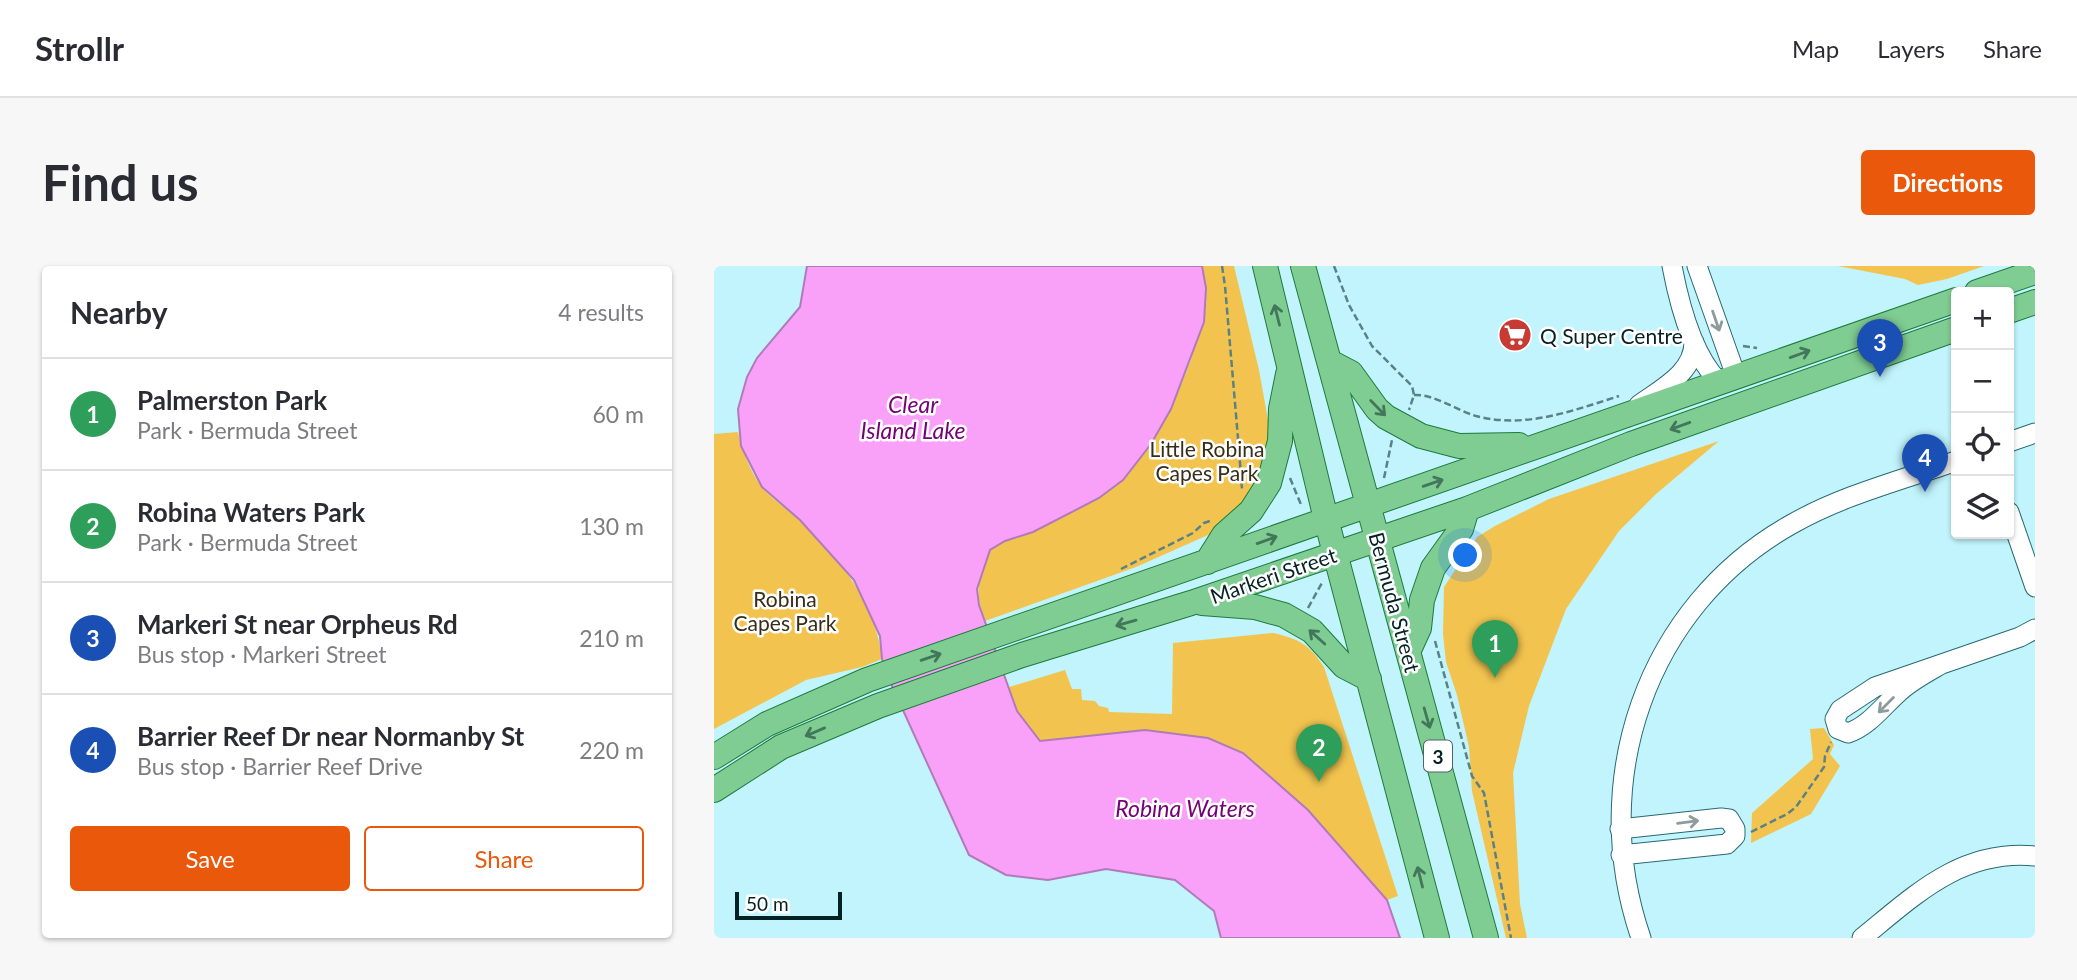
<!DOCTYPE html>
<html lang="en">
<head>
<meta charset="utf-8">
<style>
	body { margin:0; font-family:Lato,sans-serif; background:#f7f7f7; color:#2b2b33 }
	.controls { position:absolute; right:21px; top:21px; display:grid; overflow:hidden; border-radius:7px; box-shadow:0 2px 5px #0004 }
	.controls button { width:63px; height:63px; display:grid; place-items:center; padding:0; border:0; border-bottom:2px solid #e1e1e2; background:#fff; color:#2b2b33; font:35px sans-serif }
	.scale { position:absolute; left:21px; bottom:18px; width:107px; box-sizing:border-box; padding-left:7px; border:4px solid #052124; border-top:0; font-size:19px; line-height:24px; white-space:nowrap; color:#052124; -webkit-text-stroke:5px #fff; paint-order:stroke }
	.you { position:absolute; left:752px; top:290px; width:24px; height:24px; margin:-18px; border:5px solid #fff; border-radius:50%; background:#1a73e8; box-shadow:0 0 0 10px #1a73e833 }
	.badge { display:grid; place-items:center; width:46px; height:46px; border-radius:50%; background:#ea580c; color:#fff; font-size:23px; font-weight:700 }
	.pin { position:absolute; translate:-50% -58px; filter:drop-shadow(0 2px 4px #0008) }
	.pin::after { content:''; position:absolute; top:37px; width:24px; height:21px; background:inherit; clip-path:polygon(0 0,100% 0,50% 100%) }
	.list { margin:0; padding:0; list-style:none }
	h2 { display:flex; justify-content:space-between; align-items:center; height:91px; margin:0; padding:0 28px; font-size:30px }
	h2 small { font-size:23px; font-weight:400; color:#7c7c81 }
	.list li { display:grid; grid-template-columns:46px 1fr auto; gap:21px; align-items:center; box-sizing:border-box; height:112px; padding:0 28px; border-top:2px solid #e1e1e2 }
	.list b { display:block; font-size:26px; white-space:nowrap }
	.list p { margin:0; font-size:23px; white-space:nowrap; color:#7c7c81 }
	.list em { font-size:23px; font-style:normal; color:#7c7c81 }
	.actions { display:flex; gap:14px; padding:21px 28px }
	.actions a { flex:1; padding:16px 0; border:2px solid #ea580c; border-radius:7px; text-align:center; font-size:24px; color:#ea580c }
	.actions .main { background:#ea580c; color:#fff }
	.icon { flex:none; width:38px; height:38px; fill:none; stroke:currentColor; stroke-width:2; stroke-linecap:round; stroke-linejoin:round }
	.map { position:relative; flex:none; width:1321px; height:672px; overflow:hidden; border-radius:7px }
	header { display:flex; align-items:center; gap:42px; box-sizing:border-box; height:98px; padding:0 35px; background:#fff; border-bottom:2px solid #e1e1e2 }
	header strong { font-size:33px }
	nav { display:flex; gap:38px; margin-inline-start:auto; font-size:24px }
	.intro { display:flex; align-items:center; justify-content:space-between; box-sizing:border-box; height:168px; padding:0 42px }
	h1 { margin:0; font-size:49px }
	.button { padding:18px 32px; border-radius:7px; background:#ea580c; color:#fff; font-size:24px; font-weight:700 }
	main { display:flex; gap:42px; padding:0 42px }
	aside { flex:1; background:#fff; border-radius:7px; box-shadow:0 2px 5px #0004 }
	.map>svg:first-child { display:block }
	.green { fill:#f2c44f }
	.water { fill:#f9a1f8; stroke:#b07bb8; stroke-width:2 }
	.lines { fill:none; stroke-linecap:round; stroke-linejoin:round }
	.minor-casing { stroke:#286a72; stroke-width:21 }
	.major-casing { stroke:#1d7b3c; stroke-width:26 }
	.path { stroke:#5a8186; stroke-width:2.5; stroke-dasharray:7 3.5; stroke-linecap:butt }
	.minor { stroke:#fff; stroke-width:19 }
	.major { stroke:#7fcd92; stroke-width:24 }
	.oneway { stroke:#42775b }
	.oneway2 { stroke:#8e9b9c }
	.labels { text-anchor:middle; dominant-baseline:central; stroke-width:5; stroke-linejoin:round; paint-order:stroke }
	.shield { fill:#fff; stroke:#506466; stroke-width:2 }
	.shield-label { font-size:19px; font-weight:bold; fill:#052124 }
	.poi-label { font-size:21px; fill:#052124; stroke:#fff; text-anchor:start }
	.park-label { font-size:21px; fill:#372e19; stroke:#fff }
	.street-label { font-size:21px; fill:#052124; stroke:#fff }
	.water-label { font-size:23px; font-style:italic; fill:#740277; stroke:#fff }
</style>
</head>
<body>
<header>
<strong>Strollr</strong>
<nav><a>Map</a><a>Layers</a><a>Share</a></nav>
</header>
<div class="intro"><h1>Find us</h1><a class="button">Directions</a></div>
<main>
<aside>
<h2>Nearby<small>4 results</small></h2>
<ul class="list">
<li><span class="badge" style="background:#2e9e5b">1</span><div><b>Palmerston Park</b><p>Park · Bermuda Street</p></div><em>60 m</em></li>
<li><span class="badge" style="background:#2e9e5b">2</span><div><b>Robina Waters Park</b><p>Park · Bermuda Street</p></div><em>130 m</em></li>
<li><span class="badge" style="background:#1a4fb4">3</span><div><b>Markeri St near Orpheus Rd</b><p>Bus stop · Markeri Street</p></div><em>210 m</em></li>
<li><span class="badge" style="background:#1a4fb4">4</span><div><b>Barrier Reef Dr near Normanby St</b><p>Bus stop · Barrier Reef Drive</p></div><em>220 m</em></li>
</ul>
<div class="actions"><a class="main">Save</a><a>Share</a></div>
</aside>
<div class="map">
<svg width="1321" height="672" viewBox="0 0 1321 672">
	<rect width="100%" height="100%" fill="#c1f4fc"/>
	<path class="green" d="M 488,0 L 520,0 L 545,104 L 554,154 L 554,186 L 537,230 L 510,258 L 494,269 L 422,301 L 271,355 C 260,326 264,312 276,284 L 291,275 L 319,266 L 385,232 L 409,214 L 437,178 L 457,143 L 477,94 L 492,22 Z
		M 1124,0 L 1270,0 L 1233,13 L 1204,19 L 1191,13 Z
		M 24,166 C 28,184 36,205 47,220 C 58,234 76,244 88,256 C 127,295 162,337 168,393 L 148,401 L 92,414 L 0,463 L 0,168 Z
		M 1005,175 L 942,228 L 905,265 L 852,343 L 815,440 L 799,507 L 806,638 L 813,672 L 792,672 L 758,525 L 755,481 L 743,429 L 732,396 L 729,368 L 730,321 L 763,271 L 781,260 L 835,233 Z
		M 559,367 C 585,373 595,378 610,401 L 684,630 L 673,634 L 594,544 L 529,487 L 431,464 L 326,475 L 303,445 L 295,421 L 351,404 L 358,423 L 367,423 L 368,434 L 381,435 L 385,440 L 394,442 L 395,446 L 458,448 L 459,377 Z
		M 1110,462 L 1120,479 L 1116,488 L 1126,500 L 1097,548 L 1037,577 L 1038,547 L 1099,493 L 1096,463 Z"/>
	<path class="water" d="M 93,0 L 488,0 L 492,22 L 490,56 L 457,143 L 437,178 L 409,214 L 385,232 L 319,266 L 291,275 L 276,284 L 263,323 L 265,339 L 303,445 L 326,475 L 431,464 L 494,472 L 529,487 L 594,544 L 673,634 L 686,672 L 507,672 L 500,645 L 461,614 L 392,603 L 334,614 L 292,609 L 255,589 L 178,420 L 168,393 L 166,370 L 140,314 L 86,254 L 48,221 L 27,180 L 24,143 L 33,111 L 43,92 L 86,41 Z"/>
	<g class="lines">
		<defs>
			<path id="minor" d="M 958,0 C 965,37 978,89 1005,116
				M 983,0 L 1022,110
				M 925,139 C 947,123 980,107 980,76
				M 1295,176 L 1321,167
				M 1295,246 L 1321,321
				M 1226,399 C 1212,407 1197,415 1185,426 C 1169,440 1155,460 1134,467 L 1124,463 L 1121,453 L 1126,444 L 1161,421 L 1306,371 L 1321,363
				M 906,563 L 1007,552 L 1015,553 L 1021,563 L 1021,570 L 1013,578 L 907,589
				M 927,672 C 873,516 931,340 1078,258 C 1129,229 1188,214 1242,195
				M 1148,672 C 1201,629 1247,583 1321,590"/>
			<path id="major" d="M 551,0 L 612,253 L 723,672
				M 589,0 L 772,672
				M 1263,26 L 1321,6
				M 1295,45 L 1321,36
				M 616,96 L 637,107 L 663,143 L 672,151 L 707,170 L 745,180 L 805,179
				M 493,296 L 510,269 L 537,245 L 555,217 L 566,175 L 567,143 L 574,108
				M 488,337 L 541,341 L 570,349 L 598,365 L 630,400 L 655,413
				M 694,386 L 705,362 L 708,334 L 719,302 L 747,263 L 753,243
				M 0,491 L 53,458 L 153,414 L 1242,34
				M 0,524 L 67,481 L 164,440 L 308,389 L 477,337 L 753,243 L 917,178 L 1242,63"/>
		</defs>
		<use href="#minor" class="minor-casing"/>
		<use href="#major" class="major-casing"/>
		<path class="path" d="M 508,0 L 511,20 L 525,184 L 542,190
			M 620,0 L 635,39 L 658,80 L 698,120 L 700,129 L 695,144
			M 1029,80 L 1043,82
			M 700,129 C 720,128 742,144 762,150 C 811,163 858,145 905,130
			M 525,181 L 542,187
			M 525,184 L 528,223
			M 576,212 L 588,241
			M 670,212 L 678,174
			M 407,303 L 479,267 L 490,257 L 496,255
			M 594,342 L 609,315
			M 721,375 L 758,510 L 770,527 L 797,672
			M 1037,566 L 1073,548 L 1082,541 L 1110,501 L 1111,490 L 1117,476"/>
		<use href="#minor" class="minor"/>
		<use href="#major" class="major"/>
	</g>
	<defs><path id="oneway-shaft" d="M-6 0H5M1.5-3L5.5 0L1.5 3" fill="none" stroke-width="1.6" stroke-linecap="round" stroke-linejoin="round" transform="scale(1.75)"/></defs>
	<g class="oneway">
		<use href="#oneway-shaft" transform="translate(563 49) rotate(-104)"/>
		<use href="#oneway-shaft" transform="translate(1086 88) rotate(-20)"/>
		<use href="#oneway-shaft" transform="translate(664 142) rotate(46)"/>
		<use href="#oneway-shaft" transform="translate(966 160) rotate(160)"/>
		<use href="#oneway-shaft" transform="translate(719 217) rotate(-19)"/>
		<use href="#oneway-shaft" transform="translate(553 274) rotate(-20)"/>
		<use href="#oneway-shaft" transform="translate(412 357) rotate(164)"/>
		<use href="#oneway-shaft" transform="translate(603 371) rotate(-138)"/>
		<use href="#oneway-shaft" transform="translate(217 391) rotate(-19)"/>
		<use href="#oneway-shaft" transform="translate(713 452) rotate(74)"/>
		<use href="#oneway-shaft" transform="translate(101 466) rotate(157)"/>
		<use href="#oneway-shaft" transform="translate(706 611) rotate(-104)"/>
	</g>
	<g class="oneway2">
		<use href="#oneway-shaft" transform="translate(1002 55) rotate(71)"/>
		<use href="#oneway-shaft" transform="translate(1172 439) rotate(135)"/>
		<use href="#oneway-shaft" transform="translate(974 556) rotate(-7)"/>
	</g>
	<defs>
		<symbol id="supermarket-disc" viewBox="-11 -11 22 22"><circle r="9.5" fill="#c83a34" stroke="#fff"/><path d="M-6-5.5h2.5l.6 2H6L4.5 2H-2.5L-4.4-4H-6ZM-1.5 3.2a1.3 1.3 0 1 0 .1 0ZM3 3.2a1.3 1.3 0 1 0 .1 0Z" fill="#fff"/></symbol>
	</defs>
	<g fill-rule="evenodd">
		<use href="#supermarket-disc" x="782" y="50" width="38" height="38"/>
	</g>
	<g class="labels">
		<rect class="shield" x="710" y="474.5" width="28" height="31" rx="5"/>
		<g class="shield-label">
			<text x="724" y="490">3</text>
		</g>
		<g class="poi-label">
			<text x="826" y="69">Q Super Centre</text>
		</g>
		<g class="park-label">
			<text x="493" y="182">Little Robina<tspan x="493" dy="24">Capes Park</tspan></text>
			<text x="71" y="332">Robina<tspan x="71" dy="24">Capes Park</tspan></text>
		</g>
		<g class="street-label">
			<text transform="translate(559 309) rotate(-19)">Markeri Street</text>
			<text transform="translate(681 336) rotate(75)">Bermuda Street</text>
		</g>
		<g class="water-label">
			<text x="199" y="138">Clear<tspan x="199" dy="26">Island Lake</tspan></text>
			<text x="471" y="542">Robina Waters</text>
		</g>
	</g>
</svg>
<div class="controls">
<button>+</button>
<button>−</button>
<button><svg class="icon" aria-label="locate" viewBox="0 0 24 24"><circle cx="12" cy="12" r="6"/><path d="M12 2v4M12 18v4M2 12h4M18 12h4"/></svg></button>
<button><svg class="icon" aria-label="layers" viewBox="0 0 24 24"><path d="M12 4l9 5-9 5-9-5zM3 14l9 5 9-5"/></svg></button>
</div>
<div class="scale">50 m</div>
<div class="you"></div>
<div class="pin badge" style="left:781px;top:412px;background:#2e9e5b">1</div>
<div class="pin badge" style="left:605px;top:516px;background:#2e9e5b">2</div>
<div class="pin badge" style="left:1166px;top:111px;background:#1a4fb4">3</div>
<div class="pin badge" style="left:1211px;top:226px;background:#1a4fb4">4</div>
</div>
</main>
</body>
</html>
